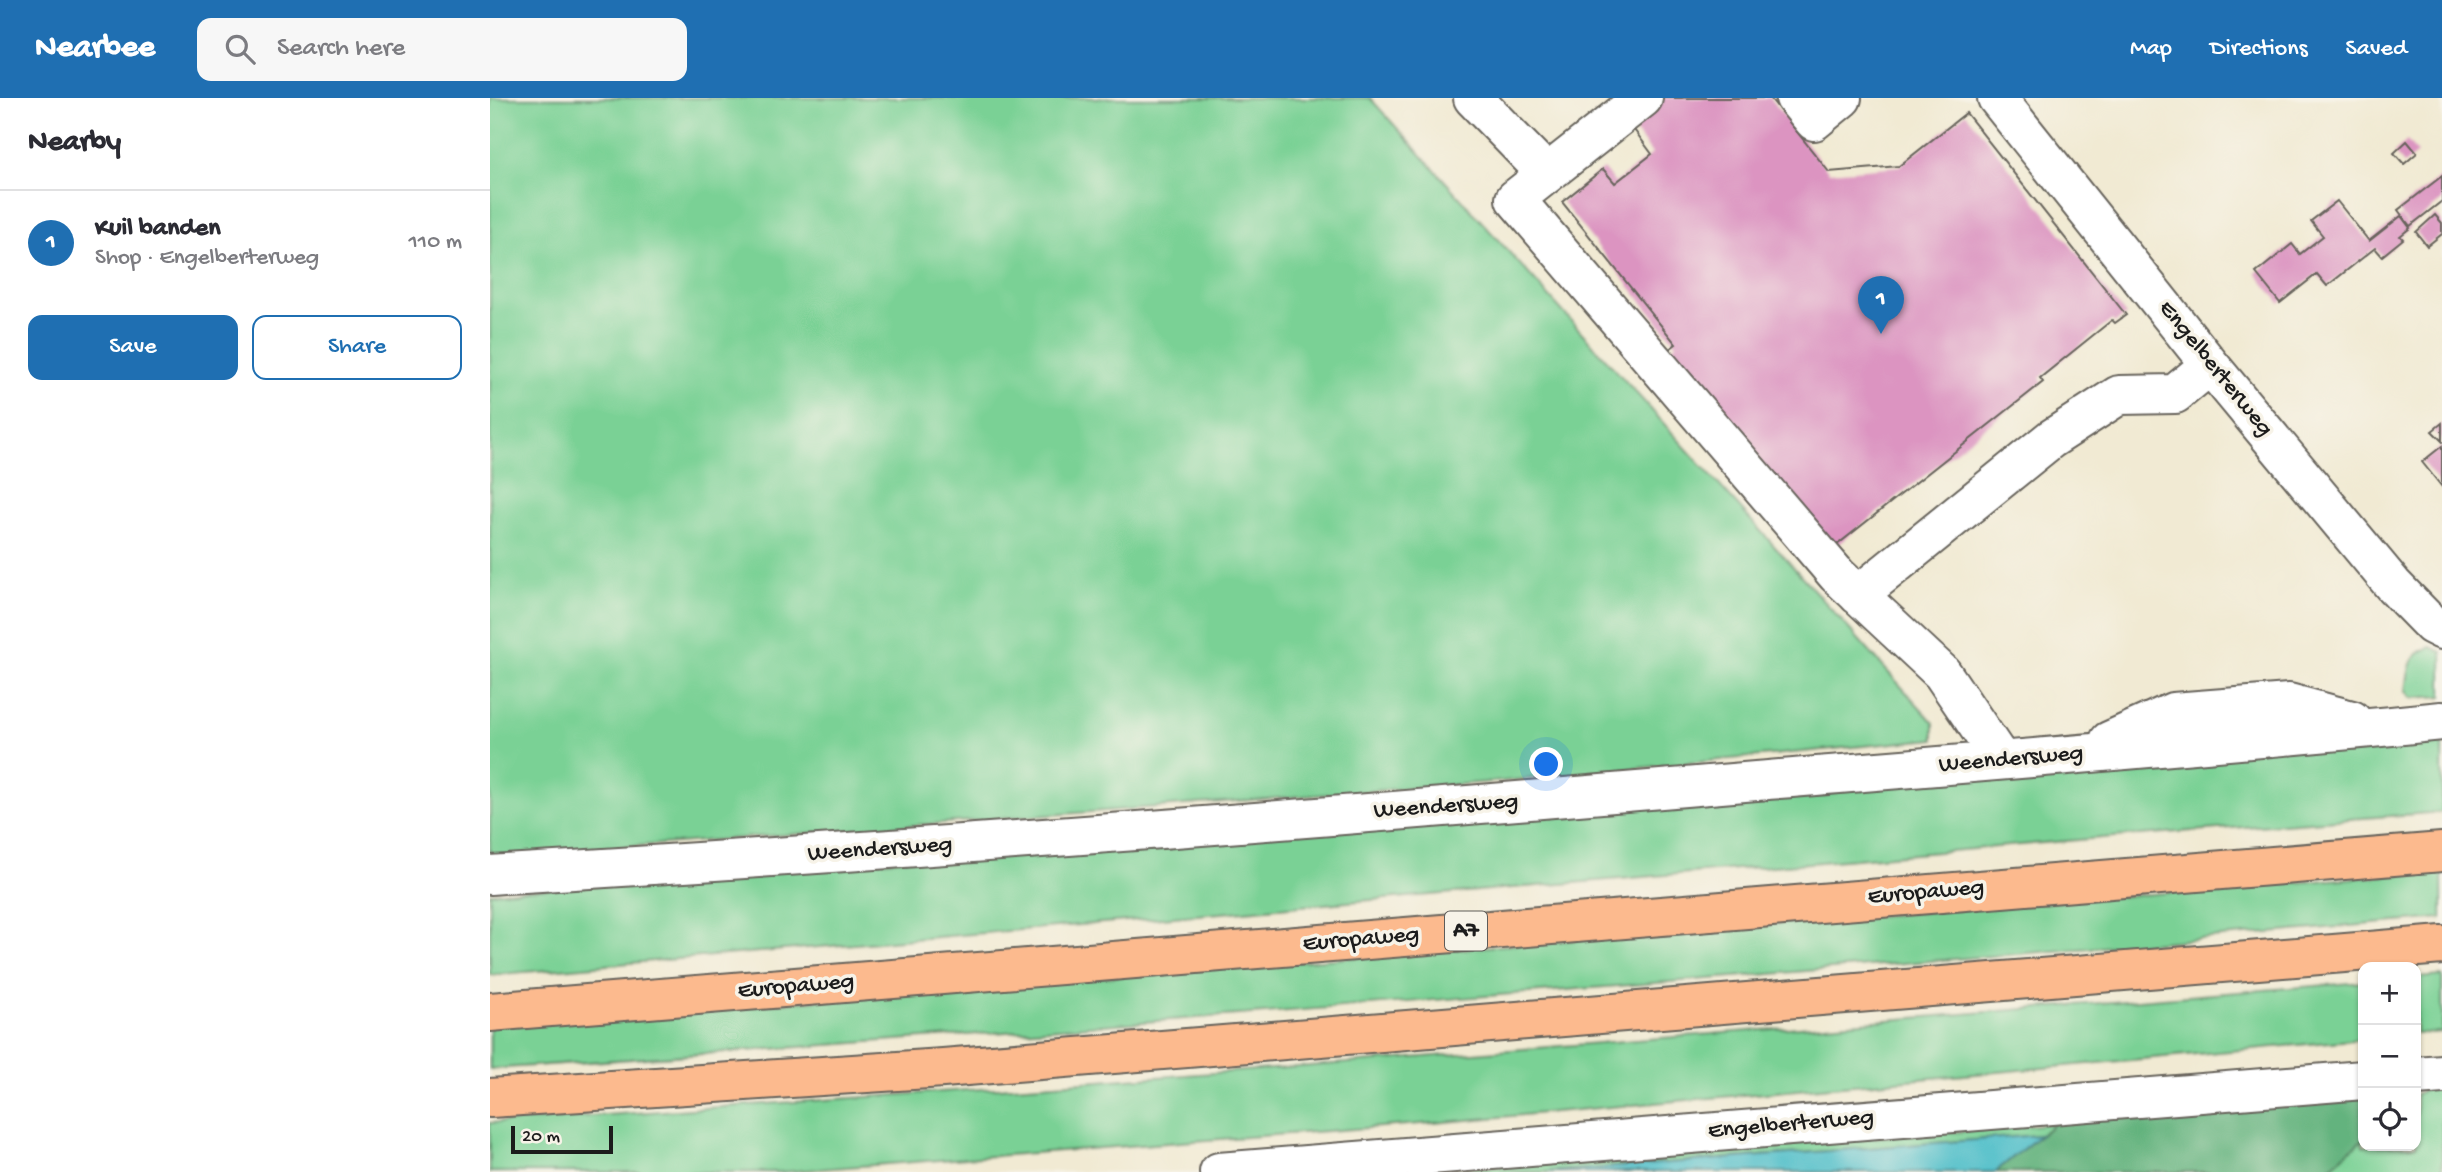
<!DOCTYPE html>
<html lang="en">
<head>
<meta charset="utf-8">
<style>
	body { margin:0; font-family:"Gochi Hand",sans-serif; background:#f7f7f7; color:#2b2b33 }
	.controls { position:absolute; right:21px; bottom:21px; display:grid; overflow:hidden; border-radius:14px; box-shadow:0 2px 5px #0004 }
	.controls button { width:63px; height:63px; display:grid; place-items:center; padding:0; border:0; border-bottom:2px solid #e1e1e2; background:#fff; color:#2b2b33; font:35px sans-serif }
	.scale { position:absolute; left:21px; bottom:18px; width:102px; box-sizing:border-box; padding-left:7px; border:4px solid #1c1c1c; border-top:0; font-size:19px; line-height:24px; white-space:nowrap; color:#1c1c1c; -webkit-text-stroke:5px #f7f3e8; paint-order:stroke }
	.you { position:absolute; left:1057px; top:667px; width:24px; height:24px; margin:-18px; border:5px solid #fff; border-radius:50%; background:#1a73e8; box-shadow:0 0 0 10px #1a73e833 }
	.badge { display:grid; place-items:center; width:46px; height:46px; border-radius:50%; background:#1f6fb2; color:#fff; font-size:23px; font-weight:700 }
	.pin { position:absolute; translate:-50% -58px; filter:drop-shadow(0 2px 4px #0008) }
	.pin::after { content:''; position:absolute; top:37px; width:24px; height:21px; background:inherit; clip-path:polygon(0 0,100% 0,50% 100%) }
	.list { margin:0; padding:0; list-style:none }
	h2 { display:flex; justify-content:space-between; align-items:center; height:91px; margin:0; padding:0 28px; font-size:30px }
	h2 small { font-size:23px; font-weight:400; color:#7c7c81 }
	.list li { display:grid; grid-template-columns:46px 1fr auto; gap:21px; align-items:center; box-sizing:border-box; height:105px; padding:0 28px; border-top:2px solid #e1e1e2 }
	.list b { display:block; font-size:26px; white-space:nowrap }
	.list p { margin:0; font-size:23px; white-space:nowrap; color:#7c7c81 }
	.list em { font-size:23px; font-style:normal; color:#7c7c81 }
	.actions { display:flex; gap:14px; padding:21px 28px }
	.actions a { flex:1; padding:16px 0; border:2px solid #1f6fb2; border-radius:14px; text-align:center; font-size:24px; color:#1f6fb2 }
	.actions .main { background:#1f6fb2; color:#fff }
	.icon { flex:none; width:38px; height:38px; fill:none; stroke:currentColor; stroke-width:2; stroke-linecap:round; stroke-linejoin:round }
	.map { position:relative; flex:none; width:1952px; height:1074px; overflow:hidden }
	header { display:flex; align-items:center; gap:42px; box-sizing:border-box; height:98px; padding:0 35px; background:#1f6fb2; color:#fff }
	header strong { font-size:33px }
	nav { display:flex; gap:38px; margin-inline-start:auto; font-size:24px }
	.search { width:490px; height:63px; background:#f7f7f7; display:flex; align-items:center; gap:18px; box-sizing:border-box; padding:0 24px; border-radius:14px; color:#7c7c81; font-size:26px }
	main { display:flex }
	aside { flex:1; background:#fff }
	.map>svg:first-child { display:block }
	.green { fill:#7ad195; stroke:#4b7658; stroke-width:2 }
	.forest { fill:#63b37e; stroke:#40684d; stroke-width:2 }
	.water { fill:#52c0ca; stroke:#376e73; stroke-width:2 }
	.building { fill:#dc94c1 }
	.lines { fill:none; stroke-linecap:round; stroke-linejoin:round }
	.minor-casing { stroke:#67645c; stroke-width:42 }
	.highway-casing { stroke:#67645c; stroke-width:42 }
	.minor { stroke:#fff; stroke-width:38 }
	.highway { stroke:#fcba8e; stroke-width:38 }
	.labels { text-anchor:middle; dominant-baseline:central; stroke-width:7; stroke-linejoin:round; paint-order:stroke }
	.shield { fill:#f7f3e8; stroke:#5e5c59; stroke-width:2 }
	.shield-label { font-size:23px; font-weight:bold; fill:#1c1c1c }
	.street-label { font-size:24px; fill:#1c1c1c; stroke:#f7f3e8 }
</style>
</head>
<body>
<header>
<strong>Nearbee</strong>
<div class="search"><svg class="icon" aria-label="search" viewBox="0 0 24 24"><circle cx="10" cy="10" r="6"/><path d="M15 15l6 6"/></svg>Search here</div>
<nav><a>Map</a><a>Directions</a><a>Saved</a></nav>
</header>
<main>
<aside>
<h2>Nearby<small></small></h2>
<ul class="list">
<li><span class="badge">1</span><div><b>Kuil banden</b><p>Shop · Engelberterweg</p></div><em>110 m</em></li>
</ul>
<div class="actions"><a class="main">Save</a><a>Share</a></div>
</aside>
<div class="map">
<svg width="1952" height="1074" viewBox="0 0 1952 1074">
	<rect width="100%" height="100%" fill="#f7f3e8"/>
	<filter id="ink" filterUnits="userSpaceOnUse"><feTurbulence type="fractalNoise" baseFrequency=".0143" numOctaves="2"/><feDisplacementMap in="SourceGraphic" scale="14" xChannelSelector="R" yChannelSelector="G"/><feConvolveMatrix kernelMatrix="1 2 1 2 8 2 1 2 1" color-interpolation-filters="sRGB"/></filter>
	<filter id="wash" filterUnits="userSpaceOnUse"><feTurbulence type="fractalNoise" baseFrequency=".00686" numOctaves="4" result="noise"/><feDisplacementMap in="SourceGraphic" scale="28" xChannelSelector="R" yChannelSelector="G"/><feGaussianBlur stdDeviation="1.57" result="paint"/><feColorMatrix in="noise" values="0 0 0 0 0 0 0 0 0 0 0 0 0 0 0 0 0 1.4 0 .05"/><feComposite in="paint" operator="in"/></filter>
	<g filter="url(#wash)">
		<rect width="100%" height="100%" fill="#f1ead3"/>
		<path class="green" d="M 0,0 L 880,0 L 1444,625 L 1444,641 L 1015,683 L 0,759 Z
			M 1941,549 L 1952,554 L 1952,598 L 1921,600 L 1916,593 C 1919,572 1918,556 1941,549 Z
			M 1952,636 L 1952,714 L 1624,739 L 0,877 L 0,795 Z
			M 1952,773 L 1952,820 C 1302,877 651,925 0,971 L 0,928 Z
			M 1952,878 L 1952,934 L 1926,936 L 1926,880 Z
			M 1873,884 L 1873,941 L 944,1025 L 290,1074 L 0,1074 L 0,1025 L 796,970 Z
			M 1952,984 L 1952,1074 L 1834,1074 L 1873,1041 L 1873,1048 L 1926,1048 L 1926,996 Z
			M 1565,1025 L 1550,1037 L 1058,1074 L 941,1074 L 1170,1054 L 1508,1031 Z"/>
		<path class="forest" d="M 1873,992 L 1873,1041 L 1834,1074 L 1505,1074 L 1565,1025 Z"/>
		<path class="water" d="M 1550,1037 L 1505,1074 L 1058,1074 Z"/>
		<g id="blocks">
			<path class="building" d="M 1171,0 L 1280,0 L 1339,74 L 1409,68 L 1476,15 L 1636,217 L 1625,225 L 1622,222 L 1550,280 L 1553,284 L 1338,454 L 1177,253 L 1186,246 L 1072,104 L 1113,71 L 1125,85 L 1162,56 L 1139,25 Z
				M 1917,43 L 1927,55 L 1914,66 L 1904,55 Z
				M 1952,78 L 1952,103 L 1920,128 L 1908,112 Z
				M 1847,103 L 1879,143 L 1911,118 L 1920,130 L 1910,138 L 1913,141 L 1892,158 L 1885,150 L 1837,188 L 1827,176 L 1790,205 L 1766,175 L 1802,146 L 1810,156 L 1833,138 L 1821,123 Z
				M 1945,117 L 1952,125 L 1952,136 L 1937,148 L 1926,134 Z
				M 1952,325 L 1952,343 L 1942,333 Z
				M 1952,348 L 1952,389 L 1932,364 Z"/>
		</g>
	</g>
	<g filter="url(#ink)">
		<use href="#blocks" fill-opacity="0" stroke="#67645c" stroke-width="2"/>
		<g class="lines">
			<defs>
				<path id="minor" d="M 983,0 L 1057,76
					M 1153,0 L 1025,101 L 1347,477 L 1452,575 L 1511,662
					M 1305,0 L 1324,23 L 1352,0
					M 1507,0 L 1720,267 L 1903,487 L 1942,527 L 1952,532
					M 1368,497 L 1561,341 L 1629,297 L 1685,296 L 1720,267
					M 1619,643 L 1683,614 L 1799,605 L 1862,622
					M 0,777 C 422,752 844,719 1266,683 C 1495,664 1724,646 1952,623
					M 1926,978 L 1952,976
					M 729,1074 L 1873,982"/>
				<path id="highway" d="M 0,914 L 1952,754
					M 0,1000 L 453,970 L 1952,847"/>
			</defs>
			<use href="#minor" class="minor-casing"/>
			<use href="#highway" class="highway-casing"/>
			<use href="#minor" class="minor"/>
			<use href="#highway" class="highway"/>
		</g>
	</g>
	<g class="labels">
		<rect class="shield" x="955" y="813.5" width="42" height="39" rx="5"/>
		<g class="shield-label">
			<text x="976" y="833">A7</text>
		</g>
		<g class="street-label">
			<text transform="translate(1725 271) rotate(51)">Engelberterweg</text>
			<text transform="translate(1521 662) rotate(-5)">Weendersweg</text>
			<text transform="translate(956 709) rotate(-4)">Weendersweg</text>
			<text transform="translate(390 752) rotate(-4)">Weendersweg</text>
			<text transform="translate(1436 795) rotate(-5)">Europaweg</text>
			<text transform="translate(871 842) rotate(-5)">Europaweg</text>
			<text transform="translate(306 889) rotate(-5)">Europaweg</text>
			<text transform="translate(1301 1027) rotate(-5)">Engelberterweg</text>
		</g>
	</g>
</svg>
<div class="controls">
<button>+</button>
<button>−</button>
<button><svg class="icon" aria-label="locate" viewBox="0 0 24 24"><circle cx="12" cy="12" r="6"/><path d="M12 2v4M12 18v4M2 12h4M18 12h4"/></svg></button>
</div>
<div class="scale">20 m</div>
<div class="you"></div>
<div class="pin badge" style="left:1391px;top:236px">1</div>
</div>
</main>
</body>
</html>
